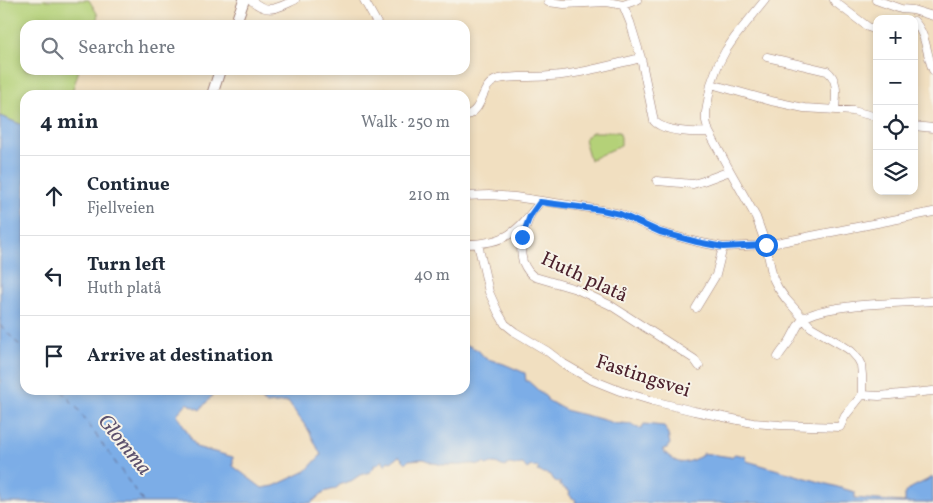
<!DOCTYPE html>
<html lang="en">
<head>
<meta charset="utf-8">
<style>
	body { margin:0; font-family:Vollkorn,serif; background:#f6f6f7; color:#1f2937 }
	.controls { position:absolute; right:15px; top:15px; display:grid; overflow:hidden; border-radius:10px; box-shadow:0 2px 8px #0003 }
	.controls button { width:45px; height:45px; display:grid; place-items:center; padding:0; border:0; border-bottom:1px solid #e0e1e3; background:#fff; color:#1f2937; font:25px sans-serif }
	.stop { position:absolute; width:15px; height:15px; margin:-11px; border:4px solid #1a73e8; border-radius:50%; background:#fff }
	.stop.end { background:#1a73e8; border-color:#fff; box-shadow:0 1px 5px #0008 }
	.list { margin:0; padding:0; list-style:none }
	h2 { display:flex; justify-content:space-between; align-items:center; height:65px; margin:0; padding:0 20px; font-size:21px }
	h2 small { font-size:16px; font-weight:400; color:#747a83 }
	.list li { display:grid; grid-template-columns:32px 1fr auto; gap:15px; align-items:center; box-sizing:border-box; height:80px; padding:0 20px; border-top:1px solid #e0e1e3 }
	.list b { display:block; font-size:19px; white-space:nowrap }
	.list p { margin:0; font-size:16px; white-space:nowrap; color:#747a83 }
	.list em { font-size:16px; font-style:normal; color:#747a83 }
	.icon { flex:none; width:28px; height:28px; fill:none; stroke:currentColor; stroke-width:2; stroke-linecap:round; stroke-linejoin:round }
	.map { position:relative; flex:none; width:933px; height:503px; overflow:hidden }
	.search { position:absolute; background:#fff; box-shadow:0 2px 8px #0003; left:20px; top:20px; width:450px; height:55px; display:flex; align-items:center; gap:12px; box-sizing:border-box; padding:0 18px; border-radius:15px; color:#747a83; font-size:19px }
	.panel { position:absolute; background:#fff; box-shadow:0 2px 8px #0003; left:20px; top:90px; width:450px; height:305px; border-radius:15px }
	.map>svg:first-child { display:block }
	.green { fill:#b4d178; stroke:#7f7852 }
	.water { fill:#7cade7; stroke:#636689 }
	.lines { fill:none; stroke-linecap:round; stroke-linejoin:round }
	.ferry { stroke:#5c516d; stroke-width:1; stroke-dasharray:6 5; stroke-linecap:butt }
	.street-casing { stroke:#9e7f76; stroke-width:9 }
	.secondary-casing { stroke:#9e7f76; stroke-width:12 }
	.street { stroke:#fff; stroke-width:8 }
	.secondary { stroke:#fff; stroke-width:10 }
	.route { stroke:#1a73e8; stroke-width:6 }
	.labels { text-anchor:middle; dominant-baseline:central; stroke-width:4; stroke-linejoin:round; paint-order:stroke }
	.street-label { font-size:20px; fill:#4a1f2b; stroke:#f7f3e8 }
	.water-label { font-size:21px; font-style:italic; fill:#5c516d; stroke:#f7f3e8 }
</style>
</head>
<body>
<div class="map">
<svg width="933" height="503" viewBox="0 0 933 503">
	<rect width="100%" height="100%" fill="#f7f3e8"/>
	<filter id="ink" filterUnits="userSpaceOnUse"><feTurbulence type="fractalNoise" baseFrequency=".02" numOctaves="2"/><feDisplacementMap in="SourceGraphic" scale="10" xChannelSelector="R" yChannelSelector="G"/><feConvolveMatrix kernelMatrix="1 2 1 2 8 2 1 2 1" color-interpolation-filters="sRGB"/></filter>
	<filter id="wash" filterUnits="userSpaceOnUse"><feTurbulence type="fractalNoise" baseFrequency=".0096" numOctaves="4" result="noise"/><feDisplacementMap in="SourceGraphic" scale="20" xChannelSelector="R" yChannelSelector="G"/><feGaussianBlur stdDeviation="1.12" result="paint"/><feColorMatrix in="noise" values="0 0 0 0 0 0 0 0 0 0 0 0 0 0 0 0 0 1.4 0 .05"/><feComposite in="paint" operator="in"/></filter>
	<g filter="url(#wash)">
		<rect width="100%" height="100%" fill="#f1dfc0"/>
		<path class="green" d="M 0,0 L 89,0 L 98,15 L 95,25 L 25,25 L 25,70 L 79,70 L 71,95 L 25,95 L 25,126 L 0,116 Z
			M 592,132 L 619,132 L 621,137 L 621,145 L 590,160 L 584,139 Z"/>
		<path class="water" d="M 0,116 L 25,126 L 25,390 L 217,390 L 200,410 L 187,403 L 177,414 L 196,447 L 233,457 L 233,466 L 262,488 L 274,486 L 306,471 L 321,455 L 309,431 L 288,402 L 266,404 L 256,393 L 226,390 L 465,390 L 465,344 L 478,350 L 485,358 L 504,364 L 525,373 L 526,381 L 528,381 L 547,398 L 547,400 C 555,404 563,410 572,412 C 586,415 602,419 617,424 L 618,423 L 621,424 L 621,423 L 632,424 L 633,426 L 641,429 L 644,424 L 664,426 L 668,434 L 670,444 L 667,448 L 663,449 L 663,451 C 674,460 678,466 693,460 C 698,457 700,458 703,453 L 731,457 L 735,454 L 745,456 L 747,461 L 855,492 L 855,498 L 902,502 L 905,502 L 905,493 L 907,490 L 933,477 L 933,503 L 575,503 L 576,500 L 571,497 L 569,494 L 570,492 L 559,485 L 560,484 L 560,482 C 554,482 553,479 551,475 L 537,471 L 539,468 L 536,466 L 534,467 L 531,466 L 527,469 L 523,464 C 520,464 517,465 515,465 C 510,464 509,463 505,467 C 495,464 498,461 486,465 L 484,463 L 479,465 C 471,462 464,466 455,465 C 451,465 447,465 443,465 C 438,464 436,463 431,463 L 431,462 L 423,459 L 409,460 L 406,463 L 399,456 L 391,462 L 388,461 L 385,465 L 383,461 L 381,461 L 377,465 L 374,465 L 374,467 L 370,472 L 360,475 L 351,481 L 341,484 L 335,489 L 324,492 L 311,503 L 0,503 Z"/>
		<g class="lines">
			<path class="ferry" d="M 0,325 L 25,351
				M 61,390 L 77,408 L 144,503"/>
		</g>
	</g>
	<g filter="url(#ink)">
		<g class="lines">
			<defs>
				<path id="street" d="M 251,0 C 268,15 277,8 295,0
					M 364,0 L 378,25
					M 834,0 L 835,2 L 868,27 L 877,30
					M 876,0 L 901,9 L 913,10 L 933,16
					M 548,2 L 564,4 L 607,2 L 623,5 L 630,22 L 641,58 L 654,121 C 664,132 695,133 709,132
					M 623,5 L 637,0
					M 914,21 C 927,35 926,54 933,70
					M 767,57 L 827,71 C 839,80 836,96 835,109
					M 711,84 L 771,101 L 790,105 L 804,108 L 853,111 L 877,117
					M 465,116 C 485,110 479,87 496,80 C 504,77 511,78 519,77 C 529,77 540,77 550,76 C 581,74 611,65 641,58
					M 914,126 L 933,128
					M 657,181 L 693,184 L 703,181 L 730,171
					M 465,196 L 489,195 L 515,197 L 602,210 L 620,214 L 660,232 L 697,242 L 723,247 L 766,245 L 933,212
					M 530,216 C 524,232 518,245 523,262 C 526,269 529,274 535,277 L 576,289 L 610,305 L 694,359 L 699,366
					M 465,244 C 506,244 516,233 540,202
					M 478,244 L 489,292 L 498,312 L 505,324 L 515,332 L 547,351 L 564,364 L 590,379 L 620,391 L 653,401 L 694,411 L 753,423 L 780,425 L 840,427 L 845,416 L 862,395 L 862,375 L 861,365 L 858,359 L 851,351 L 842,345 L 811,327 L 786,299 L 778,288 L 773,278 L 766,245 L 756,217 L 730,171 L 709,132 L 706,121 L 706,112 L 711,84 L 718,65 L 726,50 L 735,37 L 765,0
					M 696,308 L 716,275 L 723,247
					M 778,357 C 781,352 785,347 789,342 C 793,336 798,323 803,319 C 823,303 906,303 933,301
					M 862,395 L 879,396 L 933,391"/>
				<path id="secondary" d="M 235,25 L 244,0
					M 212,95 L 220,70"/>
			</defs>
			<use href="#street" class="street-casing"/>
			<use href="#secondary" class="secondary-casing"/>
			<use href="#street" class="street"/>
			<use href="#secondary" class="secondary"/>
		</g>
	</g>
	<g class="lines" filter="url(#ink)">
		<path class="route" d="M 522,237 L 530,216 L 540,202 L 602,210 L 620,214 L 660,232 L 697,242 L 723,247 L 766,245"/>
	</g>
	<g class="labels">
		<g class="street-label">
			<text transform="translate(584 278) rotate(25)">Huth platå</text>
			<text transform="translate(643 377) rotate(18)">Fastingsvei</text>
		</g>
		<g class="water-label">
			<text transform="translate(124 445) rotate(51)">Glomma</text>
		</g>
	</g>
</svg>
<div class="controls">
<button>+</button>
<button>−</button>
<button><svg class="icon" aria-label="locate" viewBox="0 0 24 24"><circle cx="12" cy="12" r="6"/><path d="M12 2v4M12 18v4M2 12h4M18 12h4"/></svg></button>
<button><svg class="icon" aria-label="layers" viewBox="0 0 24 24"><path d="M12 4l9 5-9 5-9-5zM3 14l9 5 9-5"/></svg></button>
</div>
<div class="stop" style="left:766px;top:245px"></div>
<div class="stop end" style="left:522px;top:237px"></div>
<div class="search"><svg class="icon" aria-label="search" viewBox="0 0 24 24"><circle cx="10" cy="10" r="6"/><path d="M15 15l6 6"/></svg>Search here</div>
<section class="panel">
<h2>4 min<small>Walk · 250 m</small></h2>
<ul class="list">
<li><svg class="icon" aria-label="ahead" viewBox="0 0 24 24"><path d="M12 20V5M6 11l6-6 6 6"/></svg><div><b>Continue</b><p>Fjellveien</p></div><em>210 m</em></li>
<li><svg class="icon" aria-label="left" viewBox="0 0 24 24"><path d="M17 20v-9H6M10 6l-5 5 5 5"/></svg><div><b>Turn left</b><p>Huth platå</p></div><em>40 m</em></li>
<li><svg class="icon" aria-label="arrive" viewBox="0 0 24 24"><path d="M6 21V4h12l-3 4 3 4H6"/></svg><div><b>Arrive at destination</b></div></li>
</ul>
</section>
</div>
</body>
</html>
